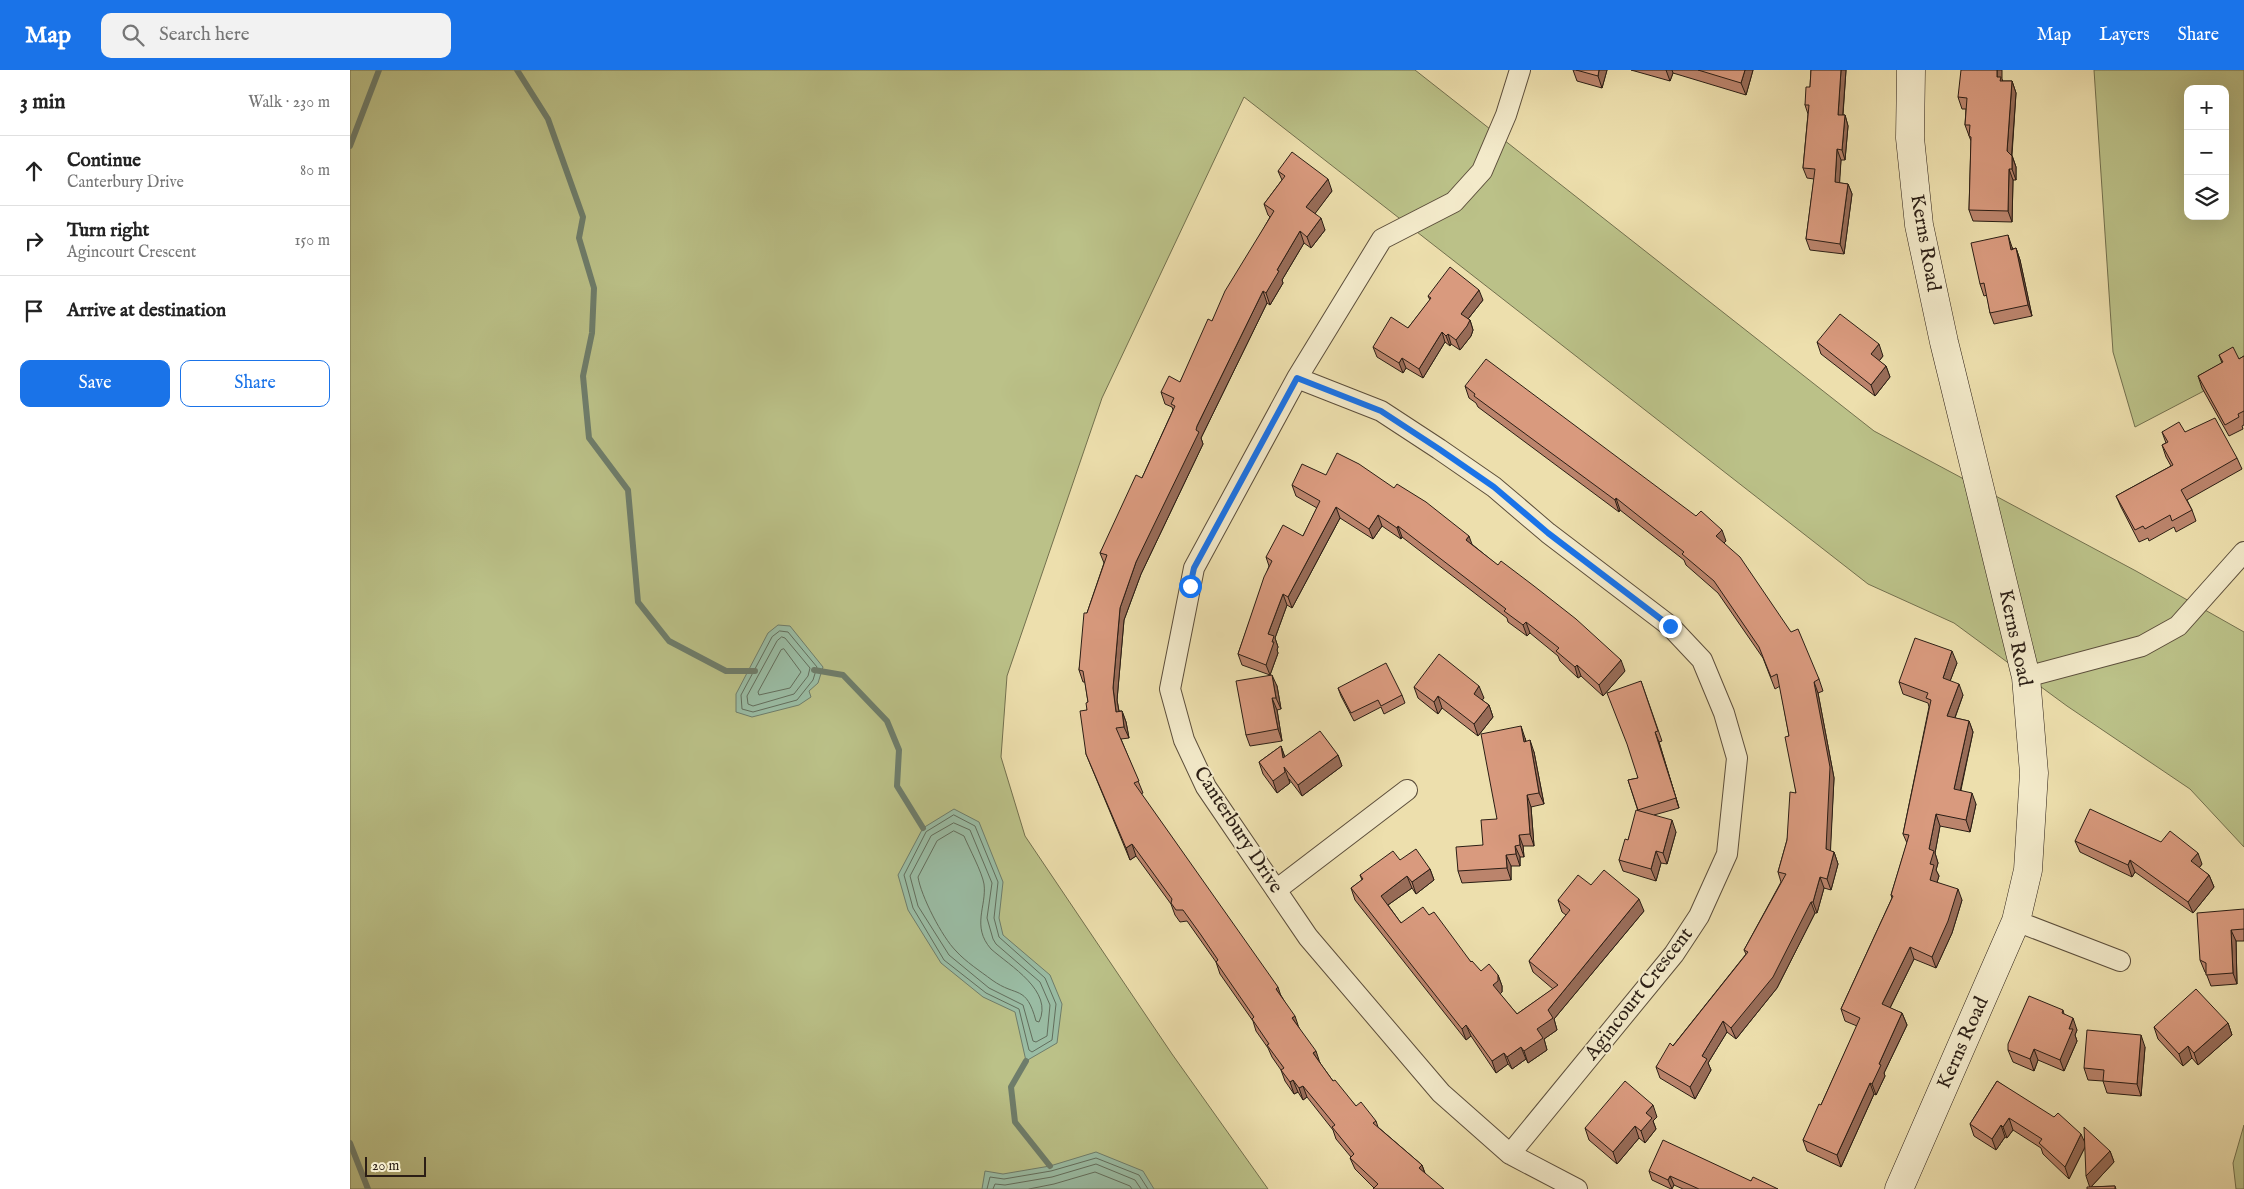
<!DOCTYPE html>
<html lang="en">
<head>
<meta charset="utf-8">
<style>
	body { margin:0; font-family:"IM FELL English",serif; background:#f2f2f2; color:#222 }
	.controls { position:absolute; right:15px; top:15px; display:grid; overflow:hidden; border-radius:10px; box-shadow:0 5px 20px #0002 }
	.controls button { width:45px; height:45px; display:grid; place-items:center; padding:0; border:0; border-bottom:1px solid #e0e0e0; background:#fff; color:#222; font:25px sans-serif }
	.scale { position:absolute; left:15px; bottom:12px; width:61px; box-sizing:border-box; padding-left:5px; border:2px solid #2b1e15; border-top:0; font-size:14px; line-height:18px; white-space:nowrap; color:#2b1e15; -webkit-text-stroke:4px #f3eaca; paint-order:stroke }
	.stop { position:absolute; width:15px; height:15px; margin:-11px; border:4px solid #1a73e8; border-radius:50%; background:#fff }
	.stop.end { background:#1a73e8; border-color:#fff; box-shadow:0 1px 5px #0008 }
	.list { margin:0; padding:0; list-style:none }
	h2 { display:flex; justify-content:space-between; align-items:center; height:65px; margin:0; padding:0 20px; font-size:21px }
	h2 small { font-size:16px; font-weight:400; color:#767676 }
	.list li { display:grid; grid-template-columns:32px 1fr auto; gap:15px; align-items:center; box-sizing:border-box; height:70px; padding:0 20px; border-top:1px solid #e0e0e0 }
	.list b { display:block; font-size:19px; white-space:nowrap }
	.list p { margin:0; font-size:16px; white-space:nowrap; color:#767676 }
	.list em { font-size:16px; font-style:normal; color:#767676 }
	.actions { display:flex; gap:10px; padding:15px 20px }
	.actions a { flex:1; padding:11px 0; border:1px solid #1a73e8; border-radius:10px; text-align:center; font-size:18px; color:#1a73e8 }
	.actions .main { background:#1a73e8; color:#fff }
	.icon { flex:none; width:28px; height:28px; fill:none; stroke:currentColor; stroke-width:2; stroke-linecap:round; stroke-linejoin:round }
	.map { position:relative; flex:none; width:1894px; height:1119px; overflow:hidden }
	header { display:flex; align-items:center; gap:30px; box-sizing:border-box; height:70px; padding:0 25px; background:#1a73e8; color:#fff }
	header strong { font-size:24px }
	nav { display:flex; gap:28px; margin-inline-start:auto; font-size:18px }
	.search { width:350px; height:45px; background:#f2f2f2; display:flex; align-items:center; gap:12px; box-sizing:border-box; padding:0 18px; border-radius:10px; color:#767676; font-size:19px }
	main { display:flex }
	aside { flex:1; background:#fff }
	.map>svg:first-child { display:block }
	.green { fill:#bbc188; stroke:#73704e; fill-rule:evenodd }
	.water { fill:#9abda5; stroke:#6e7d6b }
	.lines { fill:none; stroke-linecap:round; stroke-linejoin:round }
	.shore { stroke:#626e5d; stroke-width:1 }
	.stream { stroke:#6e7d6b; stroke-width:6 }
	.street-casing { stroke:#5c4e3b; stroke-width:22 }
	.secondary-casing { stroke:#2b1e15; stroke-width:29 }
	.street { stroke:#f3eaca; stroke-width:20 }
	.secondary { stroke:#f3eaca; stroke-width:28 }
	.wall { fill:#bb846c; stroke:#2b1e15 }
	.shaded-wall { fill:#986c58; stroke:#2b1e15 }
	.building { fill:#d99a7e; stroke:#2b1e15 }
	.route { stroke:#1a73e8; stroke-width:6 }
	.labels { text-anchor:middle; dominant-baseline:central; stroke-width:4; stroke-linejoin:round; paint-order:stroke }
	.street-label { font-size:20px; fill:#2b1e15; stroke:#f3eaca }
</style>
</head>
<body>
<header>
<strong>Map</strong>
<div class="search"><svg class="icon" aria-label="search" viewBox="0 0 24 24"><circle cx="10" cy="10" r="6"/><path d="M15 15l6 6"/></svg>Search here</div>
<nav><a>Map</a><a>Layers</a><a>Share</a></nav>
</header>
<main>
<aside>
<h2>3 min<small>Walk · 230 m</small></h2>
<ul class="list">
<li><svg class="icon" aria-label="ahead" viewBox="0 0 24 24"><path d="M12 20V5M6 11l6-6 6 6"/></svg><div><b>Continue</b><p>Canterbury Drive</p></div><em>80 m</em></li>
<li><svg class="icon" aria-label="right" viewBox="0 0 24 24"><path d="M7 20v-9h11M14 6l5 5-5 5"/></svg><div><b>Turn right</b><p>Agincourt Crescent</p></div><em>150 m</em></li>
<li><svg class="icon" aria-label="arrive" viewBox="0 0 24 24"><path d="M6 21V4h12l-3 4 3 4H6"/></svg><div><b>Arrive at destination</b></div></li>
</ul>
<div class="actions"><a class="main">Save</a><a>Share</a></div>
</aside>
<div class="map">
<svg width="1894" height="1119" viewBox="0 0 1894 1119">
	<rect width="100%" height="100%" fill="#eddfad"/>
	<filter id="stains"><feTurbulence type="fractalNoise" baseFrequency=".004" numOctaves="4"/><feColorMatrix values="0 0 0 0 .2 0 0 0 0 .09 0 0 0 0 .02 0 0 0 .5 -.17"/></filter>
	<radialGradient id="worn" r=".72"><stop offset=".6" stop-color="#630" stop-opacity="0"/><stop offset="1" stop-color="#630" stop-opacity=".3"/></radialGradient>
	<path class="green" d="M 0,0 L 1065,0 L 1524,361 L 1786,501 L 1894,562 L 1894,777 L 1840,719 L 1717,636 L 1604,553 L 1518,514 L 894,27 L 752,328 L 657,606 L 651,687 L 675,766 L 822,984 L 918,1119 L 0,1119 Z
		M 1744,0 L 1894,0 L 1894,300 L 1785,357 L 1763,282 ZM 1838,19 L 1875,19 L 1875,146 L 1838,146 Z
		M 1894,1055 L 1894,1119 L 1886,1119 L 1883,1093 Z"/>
	<path class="water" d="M 428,555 L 440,556 L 473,597 L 468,613 L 459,621 L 461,627 L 449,635 L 402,647 L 386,642 L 386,624 L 418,563 Z
		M 604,739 L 629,752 L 653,812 L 649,848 L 653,865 L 700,905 L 712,934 L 707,973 L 676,991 L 665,942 L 633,927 L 591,893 L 558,840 L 548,805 L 573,758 Z
		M 746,1082 L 793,1101 L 804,1119 L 632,1119 L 635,1101 L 653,1104 L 700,1096 Z"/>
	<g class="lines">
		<path class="shore" d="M 430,561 L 438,562 L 467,597 L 463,610 L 447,630 L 403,642 L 392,639 L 391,625 L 422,567 Z
			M 432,567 L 435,568 L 460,598 L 458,606 L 444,624 L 403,636 L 398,634 L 397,626 L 427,571 Z
			M 434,579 L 451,602 L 440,618 L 409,625 L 408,622 L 431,580 Z
			M 604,745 L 625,756 L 648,812 L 644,848 L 649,867 L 695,908 L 706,934 L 702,970 L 682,982 L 679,980 L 669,939 L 636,923 L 594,890 L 563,838 L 554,805 L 576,762 Z
			M 604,753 L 620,760 L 642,813 L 637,848 L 643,869 L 646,874 L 690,912 L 700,935 L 697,966 L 686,972 L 683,971 L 673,935 L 639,918 L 599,885 L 568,836 L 560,806 L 581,766 Z
			M 604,761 L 614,766 C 619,778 632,802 634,814 C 637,836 621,856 641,879 C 660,896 704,921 689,952 L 686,951 C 676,914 667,928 642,910 C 630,901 616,892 606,881 C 592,867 571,826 568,807 L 587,771 Z
			M 637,1119 L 640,1107 L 654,1109 L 701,1101 L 746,1088 L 789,1105 L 798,1119
			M 643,1119 L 645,1114 L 655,1115 L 702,1107 L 746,1094 L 785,1110 L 791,1119
			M 679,1119 L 704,1114 L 745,1102 L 780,1116 L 782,1119"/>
		<path class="stream" d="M 167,0 L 198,49 L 233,147 L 229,168 L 244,218 L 242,263 L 233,306 L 239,368 L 278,420 L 288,532 L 319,571 L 376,601 L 405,601
			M 0,76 L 29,0
			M 464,600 L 493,605 L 537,651 L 549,680 L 547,716 L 573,758
			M 676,991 L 661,1017 L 665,1052 L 700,1096
			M 0,1073 L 18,1119"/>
		<defs>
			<path id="street" d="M 1170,0 L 1156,45 L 1132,101 L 1104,132 L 1032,169 L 947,308 L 844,498 L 820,619 L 834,670 L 856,717 L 958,867 L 1091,1023 L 1160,1084 L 1227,1119
				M 947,308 L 1031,341 L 1089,379 L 1144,417 L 1198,463 L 1320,556 L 1352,590 L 1374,643 L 1387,688 L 1377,784 L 1349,846 L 1324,884 L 1160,1084
				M 1676,607 L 1792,576 L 1828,556 L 1894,482
				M 926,820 L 1057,720
				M 1666,851 L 1770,891"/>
			<path id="secondary" d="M 1549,1119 L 1666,851 L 1678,800 L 1684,703 L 1676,607 L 1594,272 L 1569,155 L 1560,68 L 1561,0"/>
		</defs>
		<use href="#street" class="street-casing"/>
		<use href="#secondary" class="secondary-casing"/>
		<use href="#street" class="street"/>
		<use href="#secondary" class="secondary"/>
	</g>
	<path class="wall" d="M 1223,0 L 1257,0 L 1252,18 L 1227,11 Z
		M 1281,0 L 1403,0 L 1396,25 L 1323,3 L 1320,11 Z
		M 1461,0 L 1496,0 L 1493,45 L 1495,45 L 1498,56 L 1495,90 L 1491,90 L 1489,113 L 1498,114 L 1502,124 L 1494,184 L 1460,180 L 1456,169 L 1464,109 L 1457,108 L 1453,98 L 1458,44 L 1455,35 L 1460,17 Z
		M 1652,9 L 1652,11 L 1662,11 L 1666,23 L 1662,85 L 1666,97 L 1666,110 L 1663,110 L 1662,152 L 1623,151 L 1619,140 L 1621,71 L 1615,55 L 1616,39 L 1612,39 L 1608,27 Z
		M 928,101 L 982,121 L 965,143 L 975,160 L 961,178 L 954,173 L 932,210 L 933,213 L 920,235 L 917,233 L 851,368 L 853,374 L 791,504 L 774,550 L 767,630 L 769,641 L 772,641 L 776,652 L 779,668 L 771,669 L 793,723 L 791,724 L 932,927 L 949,958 L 970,993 L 983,1011 L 1006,1036 L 1026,1051 L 1028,1057 L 1072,1095 L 1075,1103 L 1024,1118 L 1005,1099 L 1000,1088 L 1001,1087 L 986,1069 L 983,1060 L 957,1027 L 953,1030 L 948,1022 L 944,1024 L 935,1011 L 931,1000 L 922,987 L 918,978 L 906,961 L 903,951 L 870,904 L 866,892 L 837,851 L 830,852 L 825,845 L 821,834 L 786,786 L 780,790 L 736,684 L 737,640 L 738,632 L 735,612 L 733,612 L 729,600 L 737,543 L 754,493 L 750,483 L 792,408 L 823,340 L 822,337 L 815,334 L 811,322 L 830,312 L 862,251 L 920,147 L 918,145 L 914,134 L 932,110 Z
		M 1662,177 L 1663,179 L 1666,178 L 1670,190 L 1682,246 L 1644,254 L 1640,243 L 1637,225 L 1634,226 L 1630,214 Z
		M 1078,226 L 1133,230 L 1118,249 L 1120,250 L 1123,260 L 1121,266 L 1110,280 L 1101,274 L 1100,276 L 1095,272 L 1073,308 L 1056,298 L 1053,303 L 1027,287 L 1023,277 L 1058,258 L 1080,230 Z
		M 1467,272 L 1533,286 L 1529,291 L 1536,296 L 1540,307 L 1525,326 L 1471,284 Z
		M 1869,285 L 1889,289 L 1894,286 L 1894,355 L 1892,356 L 1893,359 L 1879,366 L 1852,318 L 1848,306 L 1872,293 Z
		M 1115,316 L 1376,471 L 1374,473 L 1469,609 L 1473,621 L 1468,623 L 1484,708 L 1480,781 L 1484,782 L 1488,794 L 1481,820 L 1474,818 L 1467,843 L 1465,843 L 1427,918 L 1386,969 L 1377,962 L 1358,993 L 1361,1000 L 1345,1029 L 1310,1008 L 1306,997 L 1396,884 L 1394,880 L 1431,812 L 1428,802 L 1437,770 L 1446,723 L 1439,666 L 1430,616 L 1425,619 L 1413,588 L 1368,523 L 1336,495 L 1334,490 L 1270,440 L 1269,442 L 1128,337 L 1126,333 L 1119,328 Z
		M 1812,362 L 1835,362 L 1887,388 L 1892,399 L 1837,430 L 1842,440 L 1846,451 L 1826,462 L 1824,457 L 1799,471 L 1798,468 L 1789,472 L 1771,437 L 1766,426 L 1821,396 L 1816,387 L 1812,375 L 1816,373 Z
		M 942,415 L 1123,475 L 1275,601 L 1253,626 L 1231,606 L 1228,608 L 1210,591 L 1208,586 L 1180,563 L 1177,566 L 1158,552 L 1157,548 L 1052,467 L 1051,469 L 1032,456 L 1023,469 L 990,448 L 942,538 L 937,535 L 925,568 L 928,577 L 927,580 L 928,583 L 920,605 L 927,616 L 931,639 L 927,640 L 932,671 L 900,676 L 896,665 L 920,605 L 892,595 L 888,584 L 919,496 L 916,487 L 953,466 L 967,438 L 946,426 Z
		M 1607,593 L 1600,611 L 1613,625 L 1605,648 L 1619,651 L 1623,662 L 1611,720 L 1626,734 L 1620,762 L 1590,756 L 1585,783 L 1588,793 L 1586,800 L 1589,806 L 1587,812 L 1612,830 L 1602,863 L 1586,898 L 1564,889 L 1540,938 L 1552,943 L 1557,955 L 1534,1003 L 1535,1006 L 1526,1025 L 1524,1024 L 1491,1097 L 1457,1081 L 1453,1070 L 1471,1035 L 1507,956 L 1495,951 L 1491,939 L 1542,828 L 1541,825 L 1557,773 L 1553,764 L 1579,637 L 1578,633 L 1553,624 L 1549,612 Z
		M 1291,611 L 1312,671 L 1309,672 L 1329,738 L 1304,745 L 1326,762 L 1317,794 L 1311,793 L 1306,811 L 1273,801 L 1269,790 L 1278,770 L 1288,741 L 1278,710 L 1288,708 Z
		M 1064,617 L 1134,628 L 1132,630 L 1139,635 L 1143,647 L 1128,666 L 1092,638 L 1088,644 L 1068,628 Z
		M 988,618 L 1052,625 L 1055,633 L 1034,644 L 1031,637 L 1004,651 L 991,626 Z
		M 1175,668 L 1176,671 L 1184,682 L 1194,734 L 1181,737 L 1184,776 L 1173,776 L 1174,787 L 1170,787 L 1170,796 L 1161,796 L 1161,810 L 1112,813 L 1108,801 L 1133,775 L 1147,749 Z
		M 931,676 L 935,687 L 988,685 L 992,696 L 952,726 L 939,709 L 940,713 L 927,723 L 913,704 L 909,692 Z
		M 1725,771 L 1852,794 L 1849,798 L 1859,805 L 1864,817 L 1843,843 L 1785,802 L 1782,807 L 1730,782 Z
		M 1050,790 L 1080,799 L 1084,810 L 1066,824 L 1062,818 L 1038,835 L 1051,853 L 1079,845 L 1121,892 L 1131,901 L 1148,905 L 1152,916 L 1152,922 L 1150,924 L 1167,944 L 1203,919 L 1183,902 L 1179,891 L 1216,845 L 1212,842 L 1208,830 L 1241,815 L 1294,841 L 1204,949 L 1207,960 L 1194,969 L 1197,980 L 1178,993 L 1176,989 L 1162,999 L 1158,994 L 1146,1003 L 1121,966 L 1116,970 L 1005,830 L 1001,818 L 1012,810 L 1010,805 Z
		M 1894,839 L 1894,871 L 1886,871 L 1887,914 L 1861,916 L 1856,903 L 1855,902 L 1850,890 Z
		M 1713,940 L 1714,944 L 1727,960 L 1725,965 L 1727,971 L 1714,1001 L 1688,990 L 1684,1001 L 1663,992 L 1658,980 Z
		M 1878,953 L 1882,965 L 1848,995 L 1842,988 L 1833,996 L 1808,969 L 1804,957 Z
		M 1795,977 L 1791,1026 L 1757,1023 L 1753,1011 L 1738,1010 L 1734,998 Z
		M 1647,1011 L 1735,1073 L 1760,1081 L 1764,1092 L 1741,1117 L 1765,1116 L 1766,1119 L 1737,1119 L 1740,1117 L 1735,1077 L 1719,1109 L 1693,1084 L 1691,1078 L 1663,1060 L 1657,1068 L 1655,1067 L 1646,1080 L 1624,1066 L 1620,1054 Z
		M 1307,1047 L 1303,1051 L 1306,1059 L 1295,1073 L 1289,1068 L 1267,1094 L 1239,1070 L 1235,1058 Z
		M 1299,1101 L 1401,1111 L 1428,1119 L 1333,1119 L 1324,1115 L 1321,1119 L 1302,1110 Z"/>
	<path class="shaded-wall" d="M 1249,0 L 1257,0 L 1252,18 L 1248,6 Z
		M 1316,0 L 1322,0 L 1323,3 L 1320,11 Z
		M 1395,0 L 1403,0 L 1396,25 L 1391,13 Z
		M 1491,0 L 1496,0 L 1492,55 L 1488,45 Z
		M 1647,0 L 1652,0 L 1652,9 L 1655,18 L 1647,7 Z
		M 1662,11 L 1666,23 L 1661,93 L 1657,81 Z
		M 1495,45 L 1498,56 L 1495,90 L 1492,80 Z
		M 1487,79 L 1491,90 L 1489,123 L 1485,112 Z
		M 1662,86 L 1666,97 L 1666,110 L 1662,99 Z
		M 1659,99 L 1663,110 L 1662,152 L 1658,141 Z
		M 978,109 L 982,121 L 961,149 L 956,137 Z
		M 1498,114 L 1502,124 L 1494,184 L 1490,174 Z
		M 971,148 L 975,160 L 961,178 L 957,167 Z
		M 950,161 L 954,173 L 932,210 L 933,213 L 920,235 L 916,223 L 927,200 Z
		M 1658,165 L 1662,177 L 1665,191 L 1661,180 Z
		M 1666,178 L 1670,190 L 1682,246 L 1678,235 Z
		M 1129,220 L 1133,230 L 1114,254 L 1111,244 Z
		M 913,221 L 917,233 L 851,368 L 853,374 L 791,504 L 774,550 L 767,630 L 771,653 L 766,642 L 763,618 L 770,538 L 786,492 L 847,356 Z
		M 1120,250 L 1123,260 L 1121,266 L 1110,280 L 1106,270 Z
		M 1092,262 L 1095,272 L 1073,308 L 1069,299 Z
		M 1098,264 L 1101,274 L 1100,276 L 1096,266 Z
		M 1529,274 L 1533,286 L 1525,296 L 1521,284 Z
		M 1052,288 L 1056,298 L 1053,303 L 1049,293 Z
		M 1536,296 L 1540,307 L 1525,326 L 1521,315 Z
		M 1266,428 L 1270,440 L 1269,442 L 1265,430 Z
		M 986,437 L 990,448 L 942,538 L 938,527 Z
		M 1028,445 L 1032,456 L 1023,469 L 1019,459 Z
		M 1048,456 L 1052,467 L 1051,469 L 1047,458 Z
		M 1372,460 L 1376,471 L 1370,477 L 1366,466 Z
		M 1119,466 L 1123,477 L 1116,470 Z
		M 933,524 L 937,535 L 925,568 L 928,577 L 927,580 L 928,583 L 920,605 L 916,595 L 918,564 Z
		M 1176,552 L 1180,563 L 1177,566 L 1173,555 Z
		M 1602,581 L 1607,593 L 1597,619 L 1593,608 Z
		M 1271,590 L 1275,601 L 1253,626 L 1249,615 Z
		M 1227,595 L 1231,606 L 1228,608 L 1225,597 Z
		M 922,605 L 927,616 L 931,639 L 926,628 Z
		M 1464,612 L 1468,623 L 1484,708 L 1480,791 L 1476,779 Z
		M 1609,614 L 1613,625 L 1601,658 L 1597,646 Z
		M 1129,616 L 1134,628 L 1128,635 L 1124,624 Z
		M 1088,626 L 1092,638 L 1088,644 L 1084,632 Z
		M 922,628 L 927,640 L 932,671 L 928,659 Z
		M 1139,635 L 1143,647 L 1128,666 L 1124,654 Z
		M 772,641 L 776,652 L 779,668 L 774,657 Z
		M 1619,651 L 1623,662 L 1608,731 L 1604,719 Z
		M 1171,656 L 1175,668 L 1178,683 L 1174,672 Z
		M 1305,662 L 1309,672 L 1329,738 L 1326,728 Z
		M 1180,670 L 1184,682 L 1194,734 L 1189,723 Z
		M 931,676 L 935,688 L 933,688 Z
		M 988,685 L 992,696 L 952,726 L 948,715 Z
		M 934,697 L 940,713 L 927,723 L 923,711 Z
		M 1622,723 L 1626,734 L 1620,762 L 1616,750 Z
		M 1177,725 L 1181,737 L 1184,776 L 1180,764 Z
		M 1586,744 L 1590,756 L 1585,783 L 1588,793 L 1586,800 L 1589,806 L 1584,822 L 1580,810 L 1580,794 L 1579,779 Z
		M 1322,750 L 1326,762 L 1317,794 L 1313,783 Z
		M 1169,765 L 1173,776 L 1174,787 L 1170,775 Z
		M 782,774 L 786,786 L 780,790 L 776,778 Z
		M 1165,776 L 1170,787 L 1170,796 L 1166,784 Z
		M 1306,781 L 1311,793 L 1306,811 L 1301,799 Z
		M 1484,782 L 1488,794 L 1481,820 L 1477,809 Z
		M 1848,783 L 1852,794 L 1845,803 L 1841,791 Z
		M 1156,785 L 1161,796 L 1161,810 L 1157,798 Z
		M 1780,790 L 1785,802 L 1782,807 L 1778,795 Z
		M 1080,799 L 1084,810 L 1066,824 L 1062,812 Z
		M 1859,805 L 1864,817 L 1843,843 L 1838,832 Z
		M 1057,806 L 1062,818 L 1035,837 L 1031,826 Z
		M 1470,807 L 1474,818 L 1467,843 L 1463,832 Z
		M 1608,819 L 1612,830 L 1602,863 L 1586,898 L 1582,887 Z
		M 1289,829 L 1294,841 L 1204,949 L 1207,960 L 1194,969 L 1197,980 L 1178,993 L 1174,981 L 1198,940 Z
		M 1461,832 L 1465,843 L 1427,918 L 1386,969 L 1381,958 Z
		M 1881,860 L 1886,871 L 1887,914 L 1883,903 Z
		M 1560,877 L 1564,889 L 1536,946 L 1532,934 Z
		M 1148,905 L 1152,916 L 1152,922 L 1147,927 L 1143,915 Z
		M 928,917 L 932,929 L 926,919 Z
		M 1552,943 L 1557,955 L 1534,1003 L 1535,1006 L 1526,1025 L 1522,1014 L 1529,994 Z
		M 945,946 L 949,958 L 942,948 Z
		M 1723,948 L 1727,960 L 1725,965 L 1727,971 L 1714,1001 L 1710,990 L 1719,959 Z
		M 1373,951 L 1377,962 L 1358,993 L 1361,1000 L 1345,1029 L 1340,1017 L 1352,986 Z
		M 1878,953 L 1882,965 L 1848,995 L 1844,983 Z
		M 1116,955 L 1121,966 L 1116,970 L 1112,959 Z
		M 1791,965 L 1795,977 L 1791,1026 L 1787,1014 Z
		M 1838,976 L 1842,988 L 1833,996 L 1829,984 Z
		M 1171,977 L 1176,989 L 1162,999 L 1157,987 Z
		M 1684,979 L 1688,990 L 1684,1001 L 1680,989 Z
		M 966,981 L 970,993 L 963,983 Z
		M 1154,983 L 1158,994 L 1146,1003 L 1142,991 Z
		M 943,1010 L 948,1022 L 944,1024 L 940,1012 Z
		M 1520,1013 L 1524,1024 L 1491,1097 L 1487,1085 Z
		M 953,1016 L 957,1027 L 953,1030 L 949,1018 Z
		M 1303,1035 L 1307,1047 L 1303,1051 L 1306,1059 L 1295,1073 L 1291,1061 L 1296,1043 Z
		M 1659,1048 L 1663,1060 L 1657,1068 L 1653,1057 Z
		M 1651,1055 L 1655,1067 L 1646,1080 L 1642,1069 Z
		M 1285,1056 L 1289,1068 L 1267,1094 L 1263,1082 Z
		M 1731,1064 L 1736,1075 L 1719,1109 L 1715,1097 Z
		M 1760,1081 L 1764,1092 L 1740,1118 L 1736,1106 Z
		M 1072,1095 L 1076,1107 L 1069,1098 Z
		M 1320,1106 L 1324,1115 L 1322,1119 L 1318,1110 Z"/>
	<path class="building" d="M 1226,0 L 1249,0 L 1248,6 Z
		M 1348,0 L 1395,0 L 1391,13 Z
		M 1461,0 L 1491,0 L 1488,45 L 1495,45 L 1492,80 L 1487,79 L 1485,112 L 1498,114 L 1490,174 L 1456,169 L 1465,99 L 1453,98 L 1459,35 L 1455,35 L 1456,17 L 1460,17 Z
		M 1611,0 L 1647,0 L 1647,7 L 1651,7 L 1650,11 L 1662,11 L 1657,81 L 1662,86 L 1662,99 L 1659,99 L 1658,141 L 1619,140 L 1621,67 L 1619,66 L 1620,55 L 1615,55 L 1617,28 L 1608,27 Z
		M 942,82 L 978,109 L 956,137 L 971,148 L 957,167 L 950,161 L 927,200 L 929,201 L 916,223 L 913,221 L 847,356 L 846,360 L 849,362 L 786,492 L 770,538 L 763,618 L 766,642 L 772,641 L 774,657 L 766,658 L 789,711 L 784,713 L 928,917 L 926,919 L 945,946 L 942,948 L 966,981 L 963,983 L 983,1011 L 985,1010 L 1006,1036 L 1011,1032 L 1026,1051 L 1023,1053 L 1072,1095 L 1069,1098 L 1094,1119 L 1023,1119 L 1028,1114 L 1000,1088 L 1004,1084 L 982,1057 L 985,1055 L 953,1016 L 949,1018 L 943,1010 L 940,1012 L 931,1000 L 934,998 L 917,975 L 919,974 L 902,949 L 904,947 L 866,892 L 868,890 L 851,865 L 833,840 L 826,840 L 821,833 L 822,829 L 782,774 L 776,778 L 736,684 L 730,641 L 737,640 L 736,633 L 738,632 L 733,601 L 729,600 L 734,543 L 737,543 L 757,485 L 750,483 L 786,405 L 792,408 L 825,336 L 821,334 L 824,328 L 811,322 L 819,306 L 830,312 L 858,249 L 862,251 L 875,221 L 924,141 L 914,134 L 935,106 L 928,101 Z
		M 1658,165 L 1661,180 L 1666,178 L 1678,235 L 1640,243 L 1634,213 L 1630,214 L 1621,173 Z
		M 1100,197 L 1129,220 L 1111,244 L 1120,250 L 1117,256 L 1106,270 L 1098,264 L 1096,266 L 1092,262 L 1069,299 L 1052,288 L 1049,293 L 1023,277 L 1041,247 L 1058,258 L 1081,228 L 1078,226 Z
		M 1490,244 L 1529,274 L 1521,284 L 1536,296 L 1521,315 L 1467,272 Z
		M 1883,277 L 1889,289 L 1894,286 L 1894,341 L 1888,344 L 1889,347 L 1875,355 L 1848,306 L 1873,292 L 1869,285 Z
		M 1136,289 L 1346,446 L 1351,441 L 1372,460 L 1366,466 L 1390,487 L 1441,562 L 1448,559 L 1469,609 L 1464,612 L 1480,697 L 1476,779 L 1484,782 L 1477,809 L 1470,807 L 1463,832 L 1461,832 L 1423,907 L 1381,958 L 1373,951 L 1352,986 L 1357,989 L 1340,1017 L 1306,997 L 1320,973 L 1323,976 L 1398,882 L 1394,880 L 1436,804 L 1428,802 L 1437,770 L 1440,722 L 1446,723 L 1435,667 L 1439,666 L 1427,604 L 1421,607 L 1409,577 L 1364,511 L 1332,484 L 1334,482 L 1266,428 L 1265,430 L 1124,326 L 1125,324 L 1115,316 Z
		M 1865,348 L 1887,388 L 1831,420 L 1842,440 L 1822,451 L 1820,445 L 1795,459 L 1793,456 L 1785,460 L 1766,426 L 1823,395 L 1812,375 L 1818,372 L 1812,362 L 1829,352 L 1835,362 Z
		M 987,383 L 1009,394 L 1044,418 L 1047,414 L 1076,432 L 1119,466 L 1116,470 L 1148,495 L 1151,491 L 1184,516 L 1226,549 L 1271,590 L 1249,615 L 1227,595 L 1225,597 L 1206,581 L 1209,578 L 1176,552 L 1173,555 L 1154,541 L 1156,539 L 1048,456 L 1047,458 L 1028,445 L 1019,459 L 986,437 L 938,527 L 933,524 L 918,564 L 924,566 L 922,572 L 924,572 L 916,595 L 888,584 L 914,507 L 922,491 L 916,487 L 933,455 L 953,466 L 970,431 L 942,415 L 952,394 L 976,405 Z
		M 1565,568 L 1602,581 L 1593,608 L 1609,614 L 1597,646 L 1619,651 L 1604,719 L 1622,723 L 1616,750 L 1586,744 L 1579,779 L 1584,781 L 1580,794 L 1584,795 L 1580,810 L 1608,819 L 1598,851 L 1582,887 L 1560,877 L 1532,934 L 1552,943 L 1529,994 L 1531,995 L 1522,1014 L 1520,1013 L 1487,1085 L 1453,1070 L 1469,1034 L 1471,1035 L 1510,948 L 1491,939 L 1543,826 L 1541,825 L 1559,765 L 1553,764 L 1581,630 L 1576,628 L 1578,623 L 1549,612 Z
		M 1089,584 L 1129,616 L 1124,624 L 1139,635 L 1124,654 L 1088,626 L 1084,632 L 1064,617 Z
		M 1036,593 L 1052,625 L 1031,636 L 1028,630 L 1001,643 L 988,618 Z
		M 922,605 L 926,628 L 922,628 L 928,659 L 896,665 L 886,611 Z
		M 1291,611 L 1308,661 L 1305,662 L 1326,728 L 1288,740 L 1278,710 L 1288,708 L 1277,674 L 1257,623 Z
		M 1171,656 L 1174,672 L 1180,670 L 1189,723 L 1177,725 L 1180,764 L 1169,765 L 1170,775 L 1165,776 L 1166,784 L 1156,785 L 1157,798 L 1108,801 L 1106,777 L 1133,775 L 1131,750 L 1147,749 L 1131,664 Z
		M 970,661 L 988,685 L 948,715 L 934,697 L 935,702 L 923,711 L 909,692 L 931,676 L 933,688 Z
		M 1740,739 L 1811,772 L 1820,761 L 1848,783 L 1841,791 L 1859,805 L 1838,832 L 1780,790 L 1778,795 L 1725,771 Z
		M 1286,740 L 1322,750 L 1313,783 L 1306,781 L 1301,799 L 1269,790 L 1275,769 L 1278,770 Z
		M 1066,779 L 1080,799 L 1062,812 L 1057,806 L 1031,826 L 1051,853 L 1073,837 L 1079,845 L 1084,842 L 1121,892 L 1122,891 L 1131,901 L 1139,894 L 1148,905 L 1148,911 L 1143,915 L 1167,944 L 1208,915 L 1179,891 L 1220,840 L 1208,830 L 1228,805 L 1241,815 L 1254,800 L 1289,829 L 1198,940 L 1203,948 L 1187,959 L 1193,968 L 1174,981 L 1171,977 L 1157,987 L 1154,983 L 1142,991 L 1116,955 L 1112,959 L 1001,818 L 1013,809 L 1010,805 L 1043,781 L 1050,790 Z
		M 1894,839 L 1894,859 L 1881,860 L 1883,903 L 1856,905 L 1856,893 L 1850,890 L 1847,843 Z
		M 1846,919 L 1878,953 L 1844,983 L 1838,976 L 1829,984 L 1804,957 Z
		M 1679,926 L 1713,940 L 1712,943 L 1723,948 L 1719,959 L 1723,959 L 1710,990 L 1684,979 L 1680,989 L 1658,980 L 1658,974 Z
		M 1737,960 L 1791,965 L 1787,1014 L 1753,1011 L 1754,1000 L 1734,998 Z
		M 1275,1011 L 1303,1035 L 1296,1043 L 1302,1048 L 1291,1061 L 1285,1056 L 1263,1082 L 1235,1058 Z
		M 1647,1011 L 1704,1047 L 1708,1043 L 1731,1064 L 1715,1097 L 1689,1073 L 1692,1069 L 1659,1048 L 1653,1057 L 1651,1055 L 1642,1069 L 1620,1054 Z
		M 1734,1057 L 1760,1081 L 1736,1106 Z
		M 1313,1070 L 1401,1111 L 1403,1107 L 1428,1119 L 1349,1119 L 1320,1106 L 1318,1110 L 1299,1101 Z
		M 1765,1116 L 1765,1119 L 1737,1119 L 1737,1117 Z"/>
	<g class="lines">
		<path class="route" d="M 840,516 L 844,498 L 947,308 L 1031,341 L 1089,379 L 1144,417 L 1198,463 L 1320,556"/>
	</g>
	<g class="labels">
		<g class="street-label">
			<text transform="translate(1575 173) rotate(80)">Kerns Road</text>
			<text transform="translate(1665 568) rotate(78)">Kerns Road</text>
			<text transform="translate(888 760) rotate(57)">Canterbury Drive</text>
			<text transform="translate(1289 924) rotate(-52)">Agincourt Crescent</text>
			<text transform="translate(1613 973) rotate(-66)">Kerns Road</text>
		</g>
	</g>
	<rect width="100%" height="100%" filter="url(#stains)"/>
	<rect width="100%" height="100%" fill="url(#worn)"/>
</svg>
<div class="controls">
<button>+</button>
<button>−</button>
<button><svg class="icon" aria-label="layers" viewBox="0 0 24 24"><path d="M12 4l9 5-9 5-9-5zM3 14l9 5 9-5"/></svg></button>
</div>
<div class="scale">20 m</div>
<div class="stop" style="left:840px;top:516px"></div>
<div class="stop end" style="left:1320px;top:556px"></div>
</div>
</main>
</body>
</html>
